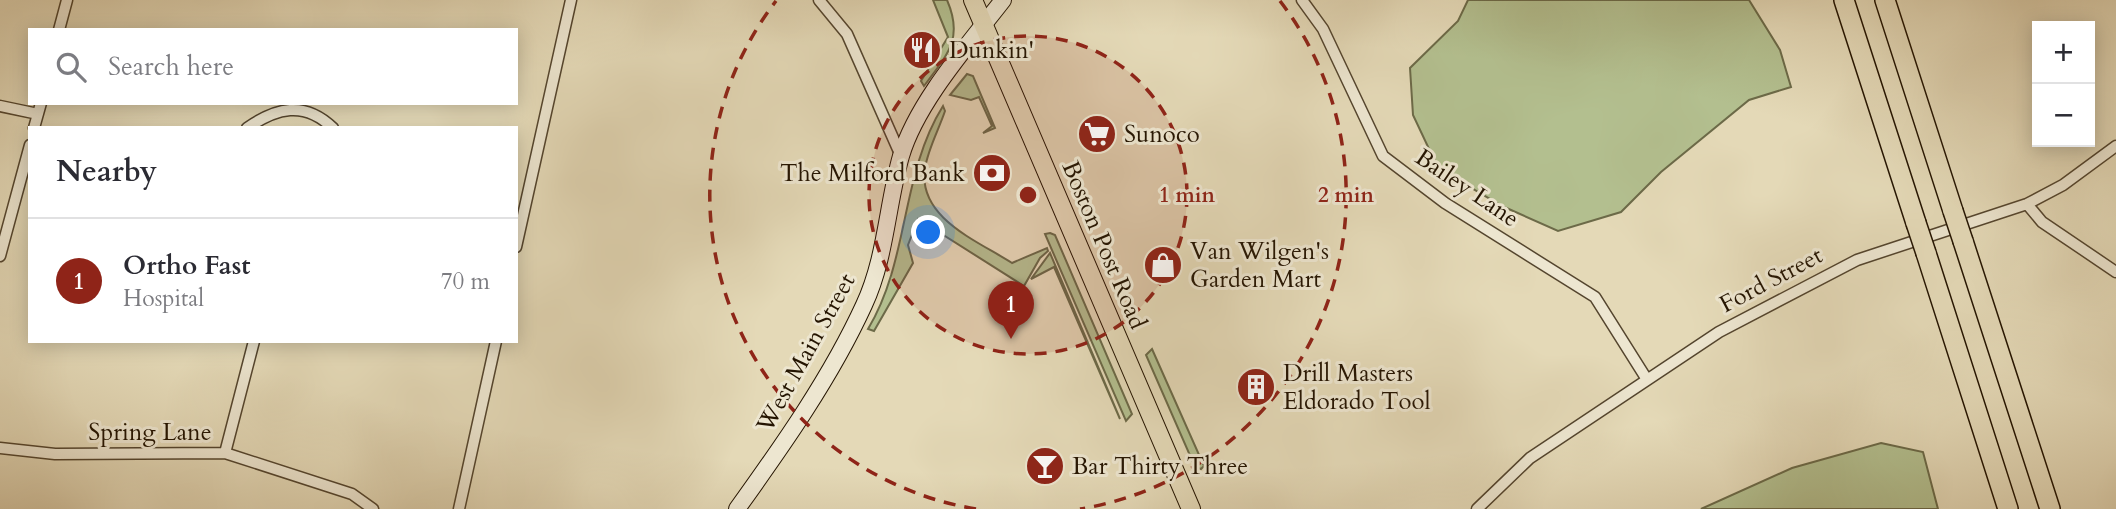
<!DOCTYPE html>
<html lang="en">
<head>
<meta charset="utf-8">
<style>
	body { margin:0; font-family:Cardo,serif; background:#f7f7f7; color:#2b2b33 }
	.controls { position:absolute; right:21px; top:21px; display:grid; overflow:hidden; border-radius:0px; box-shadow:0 4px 18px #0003 }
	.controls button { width:63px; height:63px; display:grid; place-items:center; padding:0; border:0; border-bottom:2px solid #e1e1e2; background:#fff; color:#2b2b33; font:35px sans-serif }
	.you { position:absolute; left:929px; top:233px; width:24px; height:24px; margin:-18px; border:5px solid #fff; border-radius:50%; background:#1a73e8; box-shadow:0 0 0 10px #1a73e833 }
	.badge { display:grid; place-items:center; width:46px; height:46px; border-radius:50%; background:#8f2418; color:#fff; font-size:23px; font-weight:700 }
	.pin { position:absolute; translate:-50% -58px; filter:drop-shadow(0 2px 4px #0008) }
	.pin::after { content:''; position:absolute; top:37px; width:24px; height:21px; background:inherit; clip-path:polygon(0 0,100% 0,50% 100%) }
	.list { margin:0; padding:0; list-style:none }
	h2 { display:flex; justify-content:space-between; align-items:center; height:91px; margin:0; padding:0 28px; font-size:30px }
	h2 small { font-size:23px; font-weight:400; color:#7c7c81 }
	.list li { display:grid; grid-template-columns:46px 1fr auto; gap:21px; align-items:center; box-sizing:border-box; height:126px; padding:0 28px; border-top:2px solid #e1e1e2 }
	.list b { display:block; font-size:26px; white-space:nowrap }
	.list p { margin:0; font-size:23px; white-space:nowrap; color:#7c7c81 }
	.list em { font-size:23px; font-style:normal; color:#7c7c81 }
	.icon { flex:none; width:38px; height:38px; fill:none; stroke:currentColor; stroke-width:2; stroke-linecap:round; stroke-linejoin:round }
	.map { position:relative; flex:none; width:2116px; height:509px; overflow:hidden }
	.search { position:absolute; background:#fff; box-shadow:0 4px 18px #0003; left:28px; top:28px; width:490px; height:77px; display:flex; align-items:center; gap:18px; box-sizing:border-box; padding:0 24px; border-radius:0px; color:#7c7c81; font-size:26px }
	.panel { position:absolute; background:#fff; box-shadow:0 4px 18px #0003; left:28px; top:126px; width:490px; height:217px; border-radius:0px }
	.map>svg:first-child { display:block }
	.green { fill:#b3bf8f; stroke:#6c6a48; stroke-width:2 }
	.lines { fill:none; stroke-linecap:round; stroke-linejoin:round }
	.street-casing { stroke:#54452e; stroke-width:13 }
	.secondary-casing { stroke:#241401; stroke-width:18 }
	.primary-casing { stroke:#241401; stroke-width:20 }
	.highway-casing { stroke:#241401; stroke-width:22 }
	.street { stroke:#ede6d0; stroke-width:10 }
	.secondary { stroke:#ede6d0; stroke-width:16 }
	.primary { stroke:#e4d9b7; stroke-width:18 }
	.highway { stroke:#e4d9b7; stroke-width:19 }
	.highway-bridge-casing { stroke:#241401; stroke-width:22; stroke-linecap:butt }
	.highway-bridge { stroke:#e4d9b7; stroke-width:19 }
	.ring { fill:none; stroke:#8f2418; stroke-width:3.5; stroke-dasharray:12 9 }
	.labels { text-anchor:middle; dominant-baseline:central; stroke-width:6; stroke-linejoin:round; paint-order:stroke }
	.poi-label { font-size:24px; fill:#241401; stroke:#ede6d0; text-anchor:start }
	.street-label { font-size:24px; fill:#241401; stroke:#ede6d0 }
	.centre { fill:#8f2418; stroke:#ede6d0; stroke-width:3.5 }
	.ring-label { font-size:21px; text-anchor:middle; font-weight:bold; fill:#8f2418; stroke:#ede6d0; stroke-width:6; stroke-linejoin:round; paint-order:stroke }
</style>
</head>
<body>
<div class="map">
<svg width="2116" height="509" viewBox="0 0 2116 509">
	<rect width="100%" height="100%" fill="#e4d9b7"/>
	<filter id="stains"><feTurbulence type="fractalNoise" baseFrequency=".00286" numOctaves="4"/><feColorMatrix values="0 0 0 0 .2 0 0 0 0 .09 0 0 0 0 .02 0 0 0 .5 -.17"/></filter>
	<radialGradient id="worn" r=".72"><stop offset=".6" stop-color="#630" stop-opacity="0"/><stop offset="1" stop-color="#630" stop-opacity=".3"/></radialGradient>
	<path class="green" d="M 933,0 L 947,0 C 964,39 947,55 924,86 L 921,81 L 948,37 Z
		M 1468,0 L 1749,0 L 1780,50 L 1791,87 L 1749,100 L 1661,172 L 1621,212 L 1558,231 L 1502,206 L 1438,168 L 1413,115 L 1410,68 L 1458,21 Z
		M 967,74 L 973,76 L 995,128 L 983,133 L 992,126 L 979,97 L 971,100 L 950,95 Z
		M 943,106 L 945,111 C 939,129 928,149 925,168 C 917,218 978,241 1012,263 L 1047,248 L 1048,251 L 1040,258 L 1024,286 L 918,219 L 908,245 L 913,263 L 874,331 L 868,329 C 910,259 900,175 943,106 Z
		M 1050,233 L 1055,235 L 1132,414 L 1126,421 L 1045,234 Z
		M 1050,253 L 1120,419 L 1054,267 L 1031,279 Z
		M 1152,349 L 1204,466 L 1201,469 L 1195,467 L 1146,355 Z
		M 1881,443 L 1923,452 L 1938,509 L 1701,509 L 1792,468 Z"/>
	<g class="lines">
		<defs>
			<path id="street" d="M 819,0 L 847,34 L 901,156
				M 1302,0 L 1323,29 L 1383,156 L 1445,203 L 1595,297 L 1646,378
				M 59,30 L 67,0
				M 0,106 L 38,114
				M 34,128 L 41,103
				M 247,128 C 276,108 304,100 333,128
				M 2027,204 L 2042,222 L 2116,272
				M 516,247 L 571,0
				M 0,256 L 30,145
				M 0,448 L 55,454 L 225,453 L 352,494 L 373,509
				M 225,453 L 254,341
				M 459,509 L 496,341
				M 1477,509 L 1530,458 L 1719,332 L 1857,260 L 2027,204 L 2063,185 L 2116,146"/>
			<path id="secondary" d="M 737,509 C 783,445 831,377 864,305 C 886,258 887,205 901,156 C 917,102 969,44 1003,0"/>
			<path id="primary" d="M 973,0 L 1191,509"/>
			<path id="highway" d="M 1844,0 L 1916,223
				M 1885,0 L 1953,211
				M 1963,241 L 2050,509
				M 1926,253 L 2008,509"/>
		</defs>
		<use href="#street" class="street-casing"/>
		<use href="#secondary" class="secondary-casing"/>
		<use href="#primary" class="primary-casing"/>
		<use href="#highway" class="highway-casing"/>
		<use href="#street" class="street"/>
		<use href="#secondary" class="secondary"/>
		<use href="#primary" class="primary"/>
		<use href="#highway" class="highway"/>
		<defs>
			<path id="highway-bridge" d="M 1953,211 L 1963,241
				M 1916,223 L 1926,253"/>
		</defs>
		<use href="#highway-bridge" class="highway-bridge-casing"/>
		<use href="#highway-bridge" class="highway-bridge"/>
	</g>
	<circle cx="1028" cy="195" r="159" fill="#8f2418" fill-opacity=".12"/>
	<g class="ring">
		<circle cx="1028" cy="195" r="159"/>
		<path d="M976 509A318 318 0 0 1 776 1M1280 1A318 318 0 0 1 1080 509"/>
	</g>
	<defs>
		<symbol id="restaurant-disc" viewBox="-11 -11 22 22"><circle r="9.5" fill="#8f2418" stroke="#ede6d0"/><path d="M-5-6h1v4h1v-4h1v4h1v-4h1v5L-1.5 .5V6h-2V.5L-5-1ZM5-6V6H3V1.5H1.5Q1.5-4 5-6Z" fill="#fff"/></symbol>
		<symbol id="supermarket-disc" viewBox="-11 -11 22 22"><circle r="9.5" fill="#8f2418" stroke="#ede6d0"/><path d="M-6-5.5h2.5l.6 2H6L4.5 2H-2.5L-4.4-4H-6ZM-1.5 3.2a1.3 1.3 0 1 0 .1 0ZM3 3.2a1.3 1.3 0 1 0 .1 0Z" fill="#fff"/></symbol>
		<symbol id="bank-disc" viewBox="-11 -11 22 22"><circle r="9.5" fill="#8f2418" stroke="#ede6d0"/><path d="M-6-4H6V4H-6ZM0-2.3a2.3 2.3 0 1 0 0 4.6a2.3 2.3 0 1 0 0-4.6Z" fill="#fff"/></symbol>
		<symbol id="shop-disc" viewBox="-11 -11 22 22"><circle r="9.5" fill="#8f2418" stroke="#ede6d0"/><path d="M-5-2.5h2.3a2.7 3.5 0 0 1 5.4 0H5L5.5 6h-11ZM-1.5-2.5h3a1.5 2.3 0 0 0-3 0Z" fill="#fff"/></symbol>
		<symbol id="building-disc" viewBox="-11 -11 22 22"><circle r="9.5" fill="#8f2418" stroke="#ede6d0"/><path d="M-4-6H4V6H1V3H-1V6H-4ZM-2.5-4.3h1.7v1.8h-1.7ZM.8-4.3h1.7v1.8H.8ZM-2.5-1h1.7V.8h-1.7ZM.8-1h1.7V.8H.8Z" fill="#fff"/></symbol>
		<symbol id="bar-disc" viewBox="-11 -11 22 22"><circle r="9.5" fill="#8f2418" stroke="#ede6d0"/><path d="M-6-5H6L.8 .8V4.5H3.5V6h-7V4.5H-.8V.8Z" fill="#fff"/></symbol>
	</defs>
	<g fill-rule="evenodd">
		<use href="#restaurant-disc" x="900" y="28" width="44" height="44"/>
		<use href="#supermarket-disc" x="1075" y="112" width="44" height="44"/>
		<use href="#bank-disc" x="970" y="151" width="44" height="44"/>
		<use href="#shop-disc" x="1141" y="243" width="44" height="44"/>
		<use href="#building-disc" x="1234" y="365" width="44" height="44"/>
		<use href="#bar-disc" x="1023" y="444" width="44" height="44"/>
	</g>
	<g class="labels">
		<g class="poi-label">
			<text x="949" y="50">Dunkin'</text>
			<text x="1124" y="134">Sunoco</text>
			<text x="965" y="173" text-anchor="end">The Milford Bank</text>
			<text x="1190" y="251">Van Wilgen's<tspan x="1190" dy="28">Garden Mart</tspan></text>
			<text x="1283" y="373">Drill Masters<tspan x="1283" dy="28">Eldorado Tool</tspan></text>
			<text x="1072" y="466">Bar Thirty Three</text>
		</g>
		<g class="street-label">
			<text transform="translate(1467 188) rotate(34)">Bailey Lane</text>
			<text transform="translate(1104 245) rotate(67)">Boston Post Road</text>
			<text transform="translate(1771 280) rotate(-28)">Ford Street</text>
			<text transform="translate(806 353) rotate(-61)">West Main Street</text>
			<text x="150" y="432">Spring Lane</text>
		</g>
	</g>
	<circle cx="1028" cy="195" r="10" class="centre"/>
	<g class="ring-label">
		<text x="1187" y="202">1 min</text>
		<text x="1346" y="202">2 min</text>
	</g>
	<rect width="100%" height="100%" filter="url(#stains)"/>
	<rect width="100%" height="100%" fill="url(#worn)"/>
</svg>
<div class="controls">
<button>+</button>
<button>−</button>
</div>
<div class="you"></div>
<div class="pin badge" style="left:1011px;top:339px">1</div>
<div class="search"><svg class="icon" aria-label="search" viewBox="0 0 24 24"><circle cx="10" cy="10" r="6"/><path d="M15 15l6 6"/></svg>Search here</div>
<section class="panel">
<h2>Nearby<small></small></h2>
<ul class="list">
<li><span class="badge">1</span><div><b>Ortho Fast</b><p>Hospital</p></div><em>70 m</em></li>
</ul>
</section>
</div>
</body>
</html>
